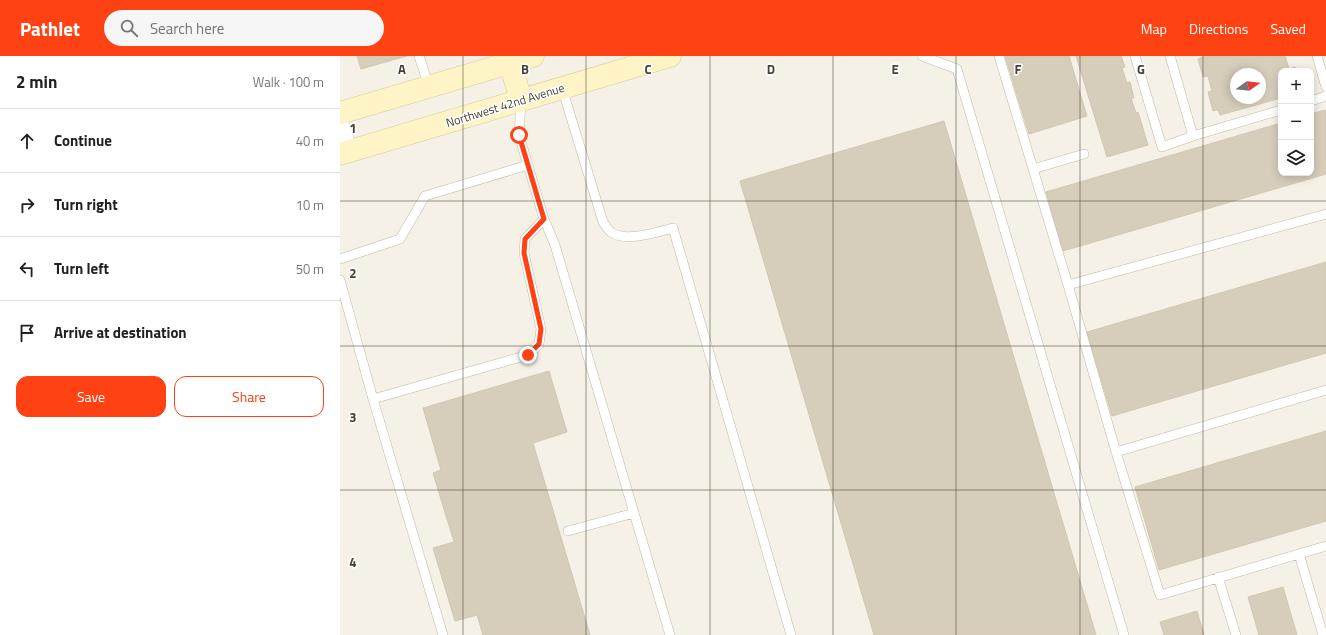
<!DOCTYPE html>
<html lang="en">
<head>
<meta charset="utf-8">
<style>
	body { margin:0; font-family:"Titillium Web",sans-serif; background:#f6f6f6; color:#202124 }
	.controls { position:absolute; right:12px; top:12px; display:grid; overflow:hidden; border-radius:8px; box-shadow:0 2px 10px #0003 }
	.controls button { width:36px; height:36px; display:grid; place-items:center; padding:0; border:0; border-bottom:1px solid #e0e0e0; background:#fff; color:#202124; font:20px sans-serif }
	.compass { position:absolute; left:890px; top:12px; width:36px; height:36px; border-radius:50%; background:#fff; box-shadow:0 2px 10px #0003; rotate:75deg }
	.stop { position:absolute; width:12px; height:12px; margin:-9px; border:3px solid #ff4213; border-radius:50%; background:#fff }
	.stop.end { background:#ff4213; border-color:#fff; box-shadow:0 1px 4px #0008 }
	.list { margin:0; padding:0; list-style:none }
	h2 { display:flex; justify-content:space-between; align-items:center; height:52px; margin:0; padding:0 16px; font-size:17px }
	h2 small { font-size:13px; font-weight:400; color:#757577 }
	.list li { display:grid; grid-template-columns:26px 1fr auto; gap:12px; align-items:center; box-sizing:border-box; height:64px; padding:0 16px; border-top:1px solid #e0e0e0 }
	.list b { display:block; font-size:15px; white-space:nowrap }
	.list em { font-size:13px; font-style:normal; color:#757577 }
	.actions { display:flex; gap:8px; padding:12px 16px }
	.actions a { flex:1; padding:9px 0; border:1px solid #ff4213; border-radius:12px; text-align:center; font-size:14px; color:#ff4213 }
	.actions .main { background:#ff4213; color:#fff }
	.icon { flex:none; width:22px; height:22px; fill:none; stroke:currentColor; stroke-width:2; stroke-linecap:round; stroke-linejoin:round }
	.map { position:relative; flex:none; width:986px; height:579px; overflow:hidden }
	header { display:flex; align-items:center; gap:24px; box-sizing:border-box; height:56px; padding:0 20px; background:#ff4213; color:#fff }
	header strong { font-size:19px }
	nav { display:flex; gap:22px; margin-inline-start:auto; font-size:14px }
	.search { width:280px; height:36px; background:#f6f6f6; display:flex; align-items:center; gap:10px; box-sizing:border-box; padding:0 14px; border-radius:22px; color:#757577; font-size:15px }
	main { display:flex }
	aside { flex:1; background:#fff }
	.map>svg:first-child { display:block }
	.building { fill:#d7cdbb; stroke:#d2c6ae; fill-rule:evenodd }
	.lines { fill:none; stroke-linecap:round; stroke-linejoin:round }
	.lane-casing { stroke:#c1b9a9; stroke-width:10 }
	.street-casing { stroke:#c1b9a9; stroke-width:19 }
	.secondary-casing { stroke:#d8c993; stroke-width:23 }
	.lane { stroke:#fff; stroke-width:9 }
	.street { stroke:#fff; stroke-width:18 }
	.secondary { stroke:#fff4c6; stroke-width:22 }
	.route { stroke:#ff4213; stroke-width:5 }
	.grid { fill:none; stroke:#484235; stroke-width:1; stroke-opacity:0.55 }
	.labels { text-anchor:middle; dominant-baseline:central; stroke-width:3; stroke-linejoin:round; paint-order:stroke }
	.street-label { font-size:12px; fill:#484235; stroke:#fff }
	.grid-label { font-size:13px; text-anchor:middle; font-weight:bold; fill:#484235; stroke:#fff; stroke-width:3; stroke-linejoin:round; paint-order:stroke }
</style>
</head>
<body>
<header>
<strong>Pathlet</strong>
<div class="search"><svg class="icon" aria-label="search" viewBox="0 0 24 24"><circle cx="10" cy="10" r="6"/><path d="M15 15l6 6"/></svg>Search here</div>
<nav><a>Map</a><a>Directions</a><a>Saved</a></nav>
</header>
<main>
<aside>
<h2>2 min<small>Walk · 100 m</small></h2>
<ul class="list">
<li><svg class="icon" aria-label="ahead" viewBox="0 0 24 24"><path d="M12 20V5M6 11l6-6 6 6"/></svg><div><b>Continue</b></div><em>40 m</em></li>
<li><svg class="icon" aria-label="right" viewBox="0 0 24 24"><path d="M7 20v-9h11M14 6l5 5-5 5"/></svg><div><b>Turn right</b></div><em>10 m</em></li>
<li><svg class="icon" aria-label="left" viewBox="0 0 24 24"><path d="M17 20v-9H6M10 6l-5 5 5 5"/></svg><div><b>Turn left</b></div><em>50 m</em></li>
<li><svg class="icon" aria-label="arrive" viewBox="0 0 24 24"><path d="M6 21V4h12l-3 4 3 4H6"/></svg><div><b>Arrive at destination</b></div></li>
</ul>
<div class="actions"><a class="main">Save</a><a>Share</a></div>
</aside>
<div class="map">
<svg width="986" height="579" viewBox="0 0 986 579">
	<rect width="100%" height="100%" fill="#f5f1e7"/>
	<path class="building" d="M 17,0 L 67,0 L 21,13 Z
		M 665,0 L 729,0 L 747,60 L 689,78 Z
		M 736,0 L 781,0 L 785,11 L 782,12 L 787,27 L 790,26 L 794,42 L 791,42 L 796,57 L 798,56 L 808,89 L 767,101 Z
		M 863,0 L 945,0 L 949,13 L 955,11 L 956,15 L 941,15 L 941,42 L 880,59 L 878,54 L 873,55 L 868,36 L 872,35 L 868,20 L 863,21 L 858,3 L 863,1 ZM 896,18 L 920,18 L 920,42 L 896,42 Z
		M 985,54 L 986,58 L 986,118 L 723,195 L 706,136 L 941,67 L 941,117 L 971,117 L 971,58 Z
		M 604,65 L 756,579 L 534,579 L 400,125 Z
		M 986,206 L 986,297 L 772,360 L 747,276 Z
		M 209,315 L 227,376 L 193,387 L 250,579 L 143,579 L 137,559 L 115,565 L 93,492 L 114,486 L 93,417 L 101,414 L 83,352 Z
		M 986,375 L 986,465 L 819,514 L 795,431 Z
		M 943,531 L 957,579 L 919,579 L 908,541 Z
		M 857,555 L 864,579 L 824,579 L 820,566 Z"/>
	<g class="lines">
		<defs>
			<path id="lane" d="M 79,0 L 89,31
				M 582,0 L 617,13 L 784,579
				M 659,0 L 728,229 L 776,396
				M 795,0 L 822,91 L 853,80
				M 830,0 L 853,80 L 941,54
				M 977,0 L 986,31
				M 222,32 L 263,166 C 265,169 268,174 271,176 C 286,187 317,176 333,172 L 451,579
				M 181,45 L 179,79 L 204,163 L 215,189 L 330,579
				M 971,45 L 986,40
				M 693,113 L 744,98
				M 0,203 L 60,183 L 85,140 L 188,109
				M 0,224 L 33,343 L 103,579
				M 728,229 L 986,158
				M 986,334 L 776,396 L 820,539 L 986,490
				M 33,343 L 188,299 L 199,288 L 201,273 L 184,197 L 185,183 L 204,163
				M 228,475 L 294,457
				M 959,498 L 983,579
				M 878,521 L 896,579"/>
			<path id="street" d="M 0,67 L 8,96"/>
			<path id="secondary" d="M 170,7 L 181,44
				M 0,57 L 193,0
				M 0,98 L 330,0"/>
		</defs>
		<use href="#lane" class="lane-casing"/>
		<use href="#street" class="street-casing"/>
		<use href="#secondary" class="secondary-casing"/>
		<use href="#lane" class="lane"/>
		<use href="#street" class="street"/>
		<use href="#secondary" class="secondary"/>
	</g>
	<g class="lines">
		<path class="route" d="M 179,79 L 204,163 L 185,183 L 184,197 L 201,273 L 199,288 L 188,299"/>
	</g>
	<path class="grid" d="M 123,0 L 123,579M 246,0 L 246,579M 370,0 L 370,579M 493,0 L 493,579M 616,0 L 616,579M 740,0 L 740,579M 863,0 L 863,579M 0,145 L 986,145M 0,290 L 986,290M 0,434 L 986,434"/>
	<g class="labels">
		<g class="street-label">
			<text transform="translate(165 49) rotate(-17)">Northwest 42nd Avenue</text>
		</g>
	</g>
	<g class="grid-label">
		<text x="62" y="18">A</text>
		<text x="185" y="18">B</text>
		<text x="308" y="18">C</text>
		<text x="431" y="18">D</text>
		<text x="555" y="18">E</text>
		<text x="678" y="18">F</text>
		<text x="801" y="18">G</text>
		<text x="13" y="77">1</text>
		<text x="13" y="222">2</text>
		<text x="13" y="366">3</text>
		<text x="13" y="511">4</text>
	</g>
</svg>
<div class="controls">
<button>+</button>
<button>−</button>
<button><svg class="icon" aria-label="layers" viewBox="0 0 24 24"><path d="M12 4l9 5-9 5-9-5zM3 14l9 5 9-5"/></svg></button>
</div>
<svg class="compass" viewBox="-18 -18 36 36"><path d="M0-13l5 13h-10z" fill="#e53935"/><path d="M0 13l5-13h-10z" fill="#757577"/></svg>
<div class="stop" style="left:179px;top:79px"></div>
<div class="stop end" style="left:188px;top:299px"></div>
</div>
</main>
</body>
</html>
